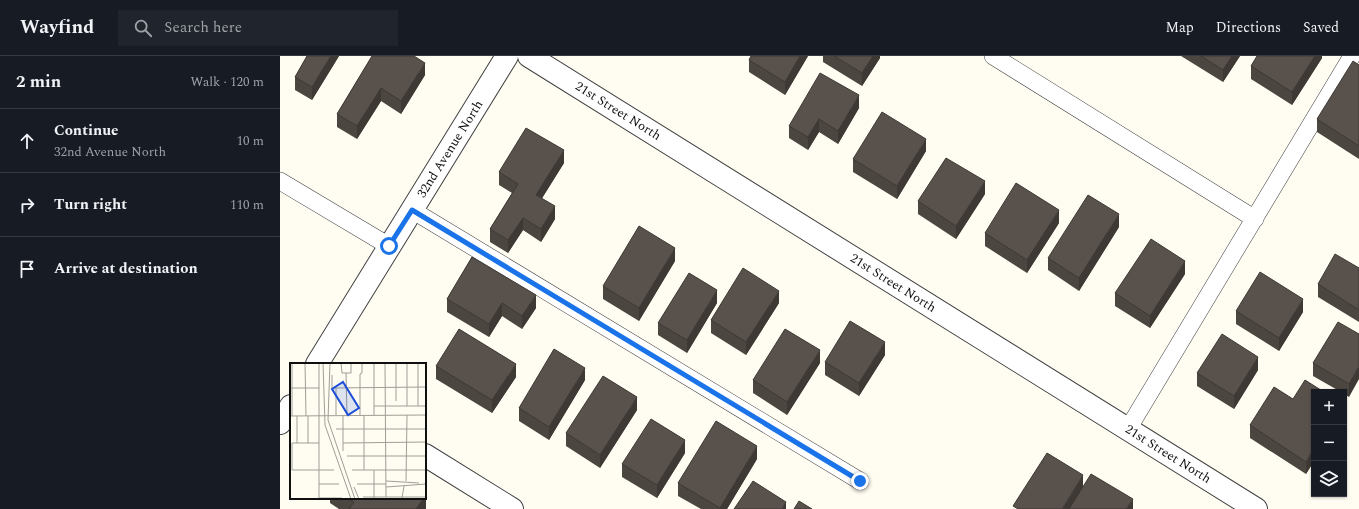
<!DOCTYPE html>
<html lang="en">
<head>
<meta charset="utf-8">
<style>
	body { margin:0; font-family:Spectral,serif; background:#20242c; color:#f1f3f6 }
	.controls { position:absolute; right:12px; bottom:12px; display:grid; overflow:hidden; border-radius:0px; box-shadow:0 1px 3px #0004 }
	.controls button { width:36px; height:36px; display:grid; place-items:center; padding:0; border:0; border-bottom:1px solid #363941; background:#171b24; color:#f1f3f6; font:20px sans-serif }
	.stop { position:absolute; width:12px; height:12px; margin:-9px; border:3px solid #1a73e8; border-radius:50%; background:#fff }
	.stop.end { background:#1a73e8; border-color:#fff; box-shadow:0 1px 4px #0008 }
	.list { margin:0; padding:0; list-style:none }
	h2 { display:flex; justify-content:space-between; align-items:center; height:52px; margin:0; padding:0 16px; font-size:17px }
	h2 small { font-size:13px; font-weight:400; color:#9ea1a6 }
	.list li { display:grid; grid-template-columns:26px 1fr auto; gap:12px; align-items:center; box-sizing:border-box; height:64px; padding:0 16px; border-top:1px solid #363941 }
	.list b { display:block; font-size:15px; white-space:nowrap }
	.list p { margin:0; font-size:13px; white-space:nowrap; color:#9ea1a6 }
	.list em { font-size:13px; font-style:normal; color:#9ea1a6 }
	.icon { flex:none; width:22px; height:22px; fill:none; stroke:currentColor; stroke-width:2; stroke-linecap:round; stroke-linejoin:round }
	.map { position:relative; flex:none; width:1079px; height:453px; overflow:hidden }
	header { display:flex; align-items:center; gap:24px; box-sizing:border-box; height:56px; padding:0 20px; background:#171b24; border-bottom:1px solid #363941 }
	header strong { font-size:19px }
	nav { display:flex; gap:22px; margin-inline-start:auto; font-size:14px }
	.search { width:280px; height:36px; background:#20242c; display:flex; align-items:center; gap:10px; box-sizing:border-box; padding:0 14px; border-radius:0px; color:#9ea1a6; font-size:15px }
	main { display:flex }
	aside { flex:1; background:#171b24 }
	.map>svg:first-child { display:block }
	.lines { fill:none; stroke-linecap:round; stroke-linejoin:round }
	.lane-casing { stroke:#424242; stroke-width:18 }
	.street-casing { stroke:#424242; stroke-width:24 }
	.lane { stroke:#fff; stroke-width:17 }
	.street { stroke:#fff; stroke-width:22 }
	.wall { fill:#4c4641 }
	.shaded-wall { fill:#3e3935 }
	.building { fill:#58514c; stroke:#3e3935 }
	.route { stroke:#1a73e8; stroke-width:5 }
	.labels { text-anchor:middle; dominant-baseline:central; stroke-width:4; stroke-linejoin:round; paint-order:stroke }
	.street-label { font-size:13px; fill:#0f0f0f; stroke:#fff }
	.inset-road { fill:none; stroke:#9f9e97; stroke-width:1 }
	.view { fill:#1d4ed8; fill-opacity:0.15; stroke:#1d4ed8; stroke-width:2 }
	.inset-edge { fill:none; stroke:#0f0f0f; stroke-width:2 }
</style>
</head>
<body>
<header>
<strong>Wayfind</strong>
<div class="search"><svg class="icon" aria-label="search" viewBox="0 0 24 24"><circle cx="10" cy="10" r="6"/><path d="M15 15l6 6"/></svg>Search here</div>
<nav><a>Map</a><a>Directions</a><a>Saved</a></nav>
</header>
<main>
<aside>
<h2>2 min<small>Walk · 120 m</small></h2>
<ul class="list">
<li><svg class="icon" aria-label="ahead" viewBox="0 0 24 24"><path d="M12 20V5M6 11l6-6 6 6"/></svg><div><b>Continue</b><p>32nd Avenue North</p></div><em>10 m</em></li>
<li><svg class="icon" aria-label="right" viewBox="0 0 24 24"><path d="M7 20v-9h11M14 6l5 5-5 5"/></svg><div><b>Turn right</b></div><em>110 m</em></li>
<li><svg class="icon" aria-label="arrive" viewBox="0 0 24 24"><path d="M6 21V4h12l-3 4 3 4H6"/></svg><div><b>Arrive at destination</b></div></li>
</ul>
</aside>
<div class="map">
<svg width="1079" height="453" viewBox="0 0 1079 453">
	<rect width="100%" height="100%" fill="#fffdf2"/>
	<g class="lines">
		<defs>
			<path id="lane" d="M 713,0 L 975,163
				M 0,125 L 109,190
				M 132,154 L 580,425
				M 848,373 L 1072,0"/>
			<path id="street" d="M 249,0 L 976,453
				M 37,308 L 227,0
				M 0,367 L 11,350
				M 145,399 L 232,453"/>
		</defs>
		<use href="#lane" class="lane-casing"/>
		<use href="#street" class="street-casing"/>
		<use href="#lane" class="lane"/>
		<use href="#street" class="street"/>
	</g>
	<path class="wall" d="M 27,0 L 59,0 L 32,44 L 15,34 L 15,21 Z
		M 92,0 L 145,19 L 121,58 L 101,45 L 77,83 L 57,71 L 57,58 Z
		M 471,0 L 528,0 L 505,39 L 469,16 L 469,4 Z
		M 543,0 L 600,0 L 600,2 L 582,30 L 543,6 Z
		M 901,0 L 960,0 L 943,26 Z
		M 1042,0 L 1042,2 L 1012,49 L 971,23 L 971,10 Z
		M 1079,9 L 1079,103 L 1037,76 L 1037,63 Z
		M 579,52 L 558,88 L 539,76 L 528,94 L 509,82 L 509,70 Z
		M 646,95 L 617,143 L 573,116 L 573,103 Z
		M 284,107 L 262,142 L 275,163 L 261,186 L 243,174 L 228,197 L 210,186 L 210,173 L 232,137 L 219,129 L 219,116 Z
		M 705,138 L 676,183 L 638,158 L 638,145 Z
		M 779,167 L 747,217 L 705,190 L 705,177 Z
		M 839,171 L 799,235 L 768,214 L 768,202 Z
		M 192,201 L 256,252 L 242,273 L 222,260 L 209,281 L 167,256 L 167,243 Z
		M 395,205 L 359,265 L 323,243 L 323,230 Z
		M 1079,212 L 1079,266 L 1038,241 L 1038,228 Z
		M 905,218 L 870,272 L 835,250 L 835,237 Z
		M 437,247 L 407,297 L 378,279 L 378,267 Z
		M 499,247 L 466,299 L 431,277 L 431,264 Z
		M 956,255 L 1023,256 L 999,295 L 956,268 Z
		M 1079,278 L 1069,341 L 1064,338 L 1064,336 L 1061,336 L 1033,320 L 1033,307 Z
		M 605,299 L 579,340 L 545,319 L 545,306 Z
		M 540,307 L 507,359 L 473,337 L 473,324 Z
		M 156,310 L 236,321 L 212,357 L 156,323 Z
		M 978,314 L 954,353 L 917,330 L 917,317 Z
		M 305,324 L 269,384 L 239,365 L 239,352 Z
		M 1034,336 L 1034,405 L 1026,418 L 970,382 L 970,369 L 1013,343 Z
		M 357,354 L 320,412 L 286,390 L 286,377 Z
		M 405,397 L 377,442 L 342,421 L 342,408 Z
		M 477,403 L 447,453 L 421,453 L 398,440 L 398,427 Z
		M 50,442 L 145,442 L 146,453 L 59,453 L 50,447 Z"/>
	<path class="shaded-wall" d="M 51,0 L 59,0 L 32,44 L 32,31 Z
		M 520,0 L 528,0 L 505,39 L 505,26 Z
		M 593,0 L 600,0 L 600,2 L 582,30 L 582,17 Z
		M 952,0 L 960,0 L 943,26 L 943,14 Z
		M 1035,0 L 1042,0 L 1042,2 L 1012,49 L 1012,36 Z
		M 145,7 L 145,19 L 121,58 L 121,45 Z
		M 101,32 L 101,45 L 77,83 L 77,70 Z
		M 579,39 L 579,52 L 558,88 L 558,75 Z
		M 539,63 L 539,76 L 528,94 L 528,81 Z
		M 646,83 L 646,95 L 617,143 L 617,130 Z
		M 284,94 L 284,107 L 256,152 L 256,139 Z
		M 705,125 L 705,138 L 676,183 L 676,170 Z
		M 275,150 L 275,163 L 261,186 L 261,173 Z
		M 779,154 L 779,167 L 747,217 L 747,204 Z
		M 839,158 L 839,171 L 799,235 L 799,222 Z
		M 243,162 L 243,174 L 228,197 L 228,184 Z
		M 395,192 L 395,205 L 359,265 L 359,252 Z
		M 905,205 L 905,218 L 870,272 L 870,260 Z
		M 437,234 L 437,247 L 407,297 L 407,284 Z
		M 499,235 L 499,247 L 466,299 L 466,286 Z
		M 256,239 L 256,252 L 242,273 L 242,260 Z
		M 1023,243 L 1023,256 L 999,295 L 999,282 Z
		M 222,247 L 222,260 L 209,281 L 209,268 Z
		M 605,286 L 605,299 L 579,340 L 579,327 Z
		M 540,294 L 540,307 L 507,359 L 507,346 Z
		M 978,301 L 978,314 L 954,353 L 954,340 Z
		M 236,308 L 236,321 L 212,357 L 212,344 Z
		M 1079,310 L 1079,323 L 1069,341 L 1069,328 Z
		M 305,312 L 305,324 L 269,384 L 269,371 Z
		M 357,341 L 357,354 L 320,412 L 320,399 Z
		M 405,384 L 405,397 L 377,442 L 377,429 Z
		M 477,390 L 477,403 L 447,453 L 440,453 L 440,452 Z
		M 1034,393 L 1034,405 L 1026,418 L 1026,406 Z
		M 803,419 L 803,432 L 790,453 L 782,453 Z
		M 145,440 L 146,440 L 146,453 L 136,453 L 144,442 L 145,442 Z
		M 853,443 L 853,453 L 846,453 Z
		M 506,446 L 506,453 L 502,453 Z"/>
	<path class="building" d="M 27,0 L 51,0 L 32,31 L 15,21 Z
		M 92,0 L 134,0 L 145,7 L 121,45 L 101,32 L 77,70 L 57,58 Z
		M 471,0 L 520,0 L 505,26 L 469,4 Z
		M 554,0 L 593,0 L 582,17 Z
		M 921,0 L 952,0 L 943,14 Z
		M 977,0 L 1035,0 L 1012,36 L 971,10 Z
		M 1073,5 L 1079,9 L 1079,90 L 1037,63 Z
		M 540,17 L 579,39 L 558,75 L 539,63 L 528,81 L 509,70 Z
		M 602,56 L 646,83 L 617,130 L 573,103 Z
		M 246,72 L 284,94 L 256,139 L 275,150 L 261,173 L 243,162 L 228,184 L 210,173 L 238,128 L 219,116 Z
		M 666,102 L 705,125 L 676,170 L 638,145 Z
		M 736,127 L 779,154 L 747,204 L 705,177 Z
		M 808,139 L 839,158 L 799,222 L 768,202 Z
		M 359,170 L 395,192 L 359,252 L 323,230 Z
		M 871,183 L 905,205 L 870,260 L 835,237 Z
		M 1055,198 L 1079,212 L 1079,254 L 1038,228 Z
		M 192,201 L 256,239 L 242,260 L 222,247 L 209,268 L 167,243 Z
		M 463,212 L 499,235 L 466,286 L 431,264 Z
		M 980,216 L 1023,243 L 999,282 L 956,255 Z
		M 409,217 L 437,234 L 407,284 L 378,267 Z
		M 570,265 L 605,286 L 579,327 L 545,306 Z
		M 1058,266 L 1079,278 L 1079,310 L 1069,328 L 1033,307 Z
		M 179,273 L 236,308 L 212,344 L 156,310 Z
		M 505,273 L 540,294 L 507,346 L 473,324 Z
		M 942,278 L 978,301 L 954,340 L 917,317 Z
		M 274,293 L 305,312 L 269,371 L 239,352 Z
		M 323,320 L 357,341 L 320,399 L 286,377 Z
		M 1025,324 L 1044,336 L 1034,336 L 1034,393 L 1026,406 L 970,369 L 994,331 L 1013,343 Z
		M 371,363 L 405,384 L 377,429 L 342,408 Z
		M 436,365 L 477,390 L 440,452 L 398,427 Z
		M 767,397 L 803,419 L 782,453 L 738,453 L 733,450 Z
		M 811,418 L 853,443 L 846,453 L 789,453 Z
		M 473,425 L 506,446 L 502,453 L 454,453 Z
		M 67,442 L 144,442 L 136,453 L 69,453 L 74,446 Z
		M 519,445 L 532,453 L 514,453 Z"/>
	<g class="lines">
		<path class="route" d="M 109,190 L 132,154 L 580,425"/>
	</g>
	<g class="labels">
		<g class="street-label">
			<text transform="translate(338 55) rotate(32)">21st Street North</text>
			<text transform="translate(170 93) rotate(-58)">32nd Avenue North</text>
			<text transform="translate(613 227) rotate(32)">21st Street North</text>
			<text transform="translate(888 398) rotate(32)">21st Street North</text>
		</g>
	</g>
	<g transform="translate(10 307)">
		<rect width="136" height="136" fill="#fffdf2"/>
		<path class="inset-road" d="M 2,0 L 2,53M 15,0 L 16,53M 29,0 L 29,136M 33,0 L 35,62 L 61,136M 40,0 L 38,57 L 65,136M 51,0 L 52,10 L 61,10 L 61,0M 95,0 L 96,134M 117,0 L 117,43M 128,0 L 128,43M 56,10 L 57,52M 42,12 L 42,25 L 136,24M 0,25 L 29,25M 46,25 L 46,52M 106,38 L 106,0M 84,43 L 136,43M 53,52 L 53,88M 70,52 L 70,11 L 72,10 L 72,0M 74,52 L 74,107M 84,52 L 84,0M 0,53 L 136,52M 46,66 L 136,66M 7,80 L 7,53M 18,80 L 18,53M 29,80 L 2,80 L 2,107 L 44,107M 53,80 L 136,79M 57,93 L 136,93M 62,107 L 136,107M 84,107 L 84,135M 96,118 L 129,120M 116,118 L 117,52M 29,121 L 49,121M 67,121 L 96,121M 64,124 L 69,136M 96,124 L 136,121M 73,134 L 136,134M 29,135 L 52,135M 112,135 L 114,123"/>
		<path class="view" d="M 53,19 L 69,45 L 58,52 L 42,26 Z"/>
		<rect width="136" height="136" class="inset-edge"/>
	</g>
</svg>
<div class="controls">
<button>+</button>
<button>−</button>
<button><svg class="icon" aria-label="layers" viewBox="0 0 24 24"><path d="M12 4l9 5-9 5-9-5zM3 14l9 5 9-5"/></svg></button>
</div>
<div class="stop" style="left:109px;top:190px"></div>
<div class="stop end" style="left:580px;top:425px"></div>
</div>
</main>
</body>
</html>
